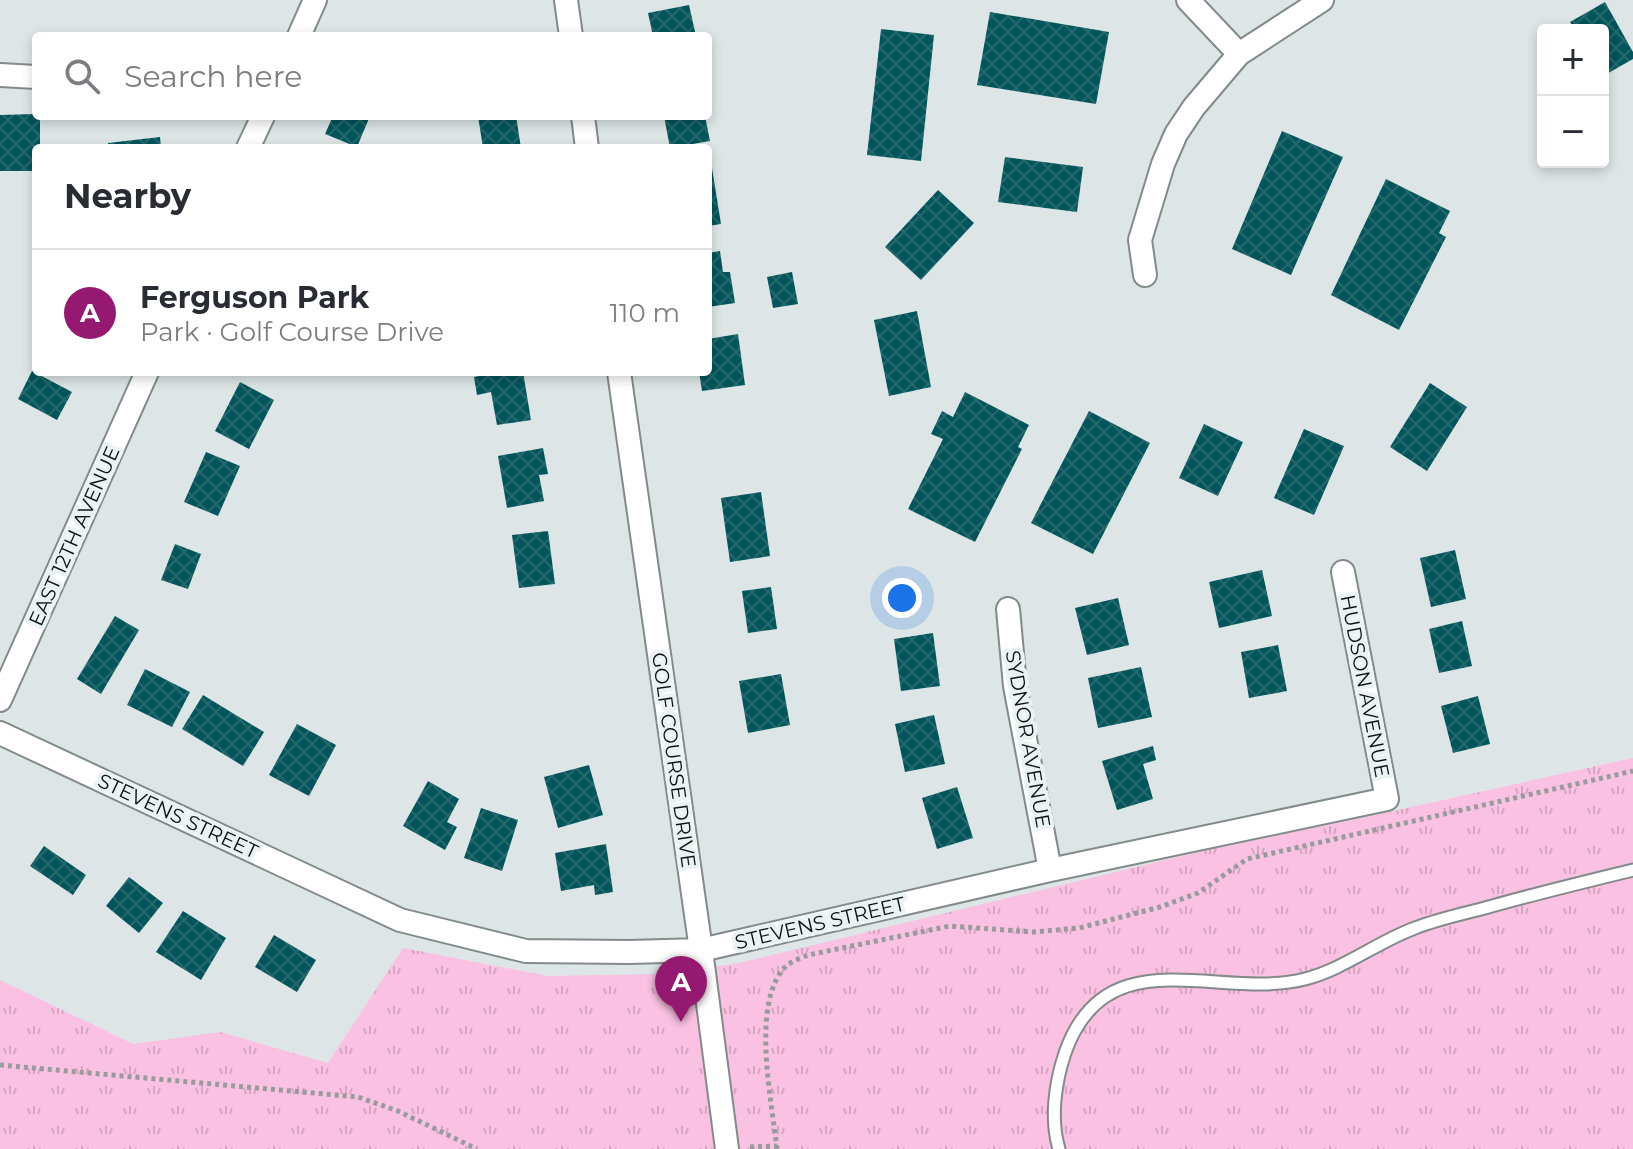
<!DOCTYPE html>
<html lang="en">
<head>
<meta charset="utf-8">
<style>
	body { margin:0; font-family:Montserrat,sans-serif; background:#f7f7f7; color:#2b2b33 }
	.controls { position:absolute; right:24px; top:24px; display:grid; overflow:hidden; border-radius:8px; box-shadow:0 4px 12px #0003 }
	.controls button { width:72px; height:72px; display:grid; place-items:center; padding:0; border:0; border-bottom:2px solid #e1e1e2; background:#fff; color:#2b2b33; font:40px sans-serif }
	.you { position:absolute; left:902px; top:598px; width:28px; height:28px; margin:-20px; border:6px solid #fff; border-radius:50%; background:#1a73e8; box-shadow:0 0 0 12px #1a73e833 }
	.badge { display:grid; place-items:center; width:52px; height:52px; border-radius:50%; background:#961971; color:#fff; font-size:26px; font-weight:700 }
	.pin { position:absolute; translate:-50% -66px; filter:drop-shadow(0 2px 4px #0008) }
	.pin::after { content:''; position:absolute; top:42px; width:28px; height:24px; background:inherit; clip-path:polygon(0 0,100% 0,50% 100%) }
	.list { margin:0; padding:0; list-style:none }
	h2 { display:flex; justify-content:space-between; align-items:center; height:104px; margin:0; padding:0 32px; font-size:34px }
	h2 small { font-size:26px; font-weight:400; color:#7c7c81 }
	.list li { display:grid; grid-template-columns:52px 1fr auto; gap:24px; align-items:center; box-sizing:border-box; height:128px; padding:0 32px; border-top:2px solid #e1e1e2 }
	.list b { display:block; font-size:30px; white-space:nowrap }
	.list p { margin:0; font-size:26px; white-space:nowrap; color:#7c7c81 }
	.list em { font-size:26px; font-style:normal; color:#7c7c81 }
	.icon { flex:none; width:44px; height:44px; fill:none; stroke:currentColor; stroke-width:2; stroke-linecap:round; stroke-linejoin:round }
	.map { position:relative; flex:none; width:1633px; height:1149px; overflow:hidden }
	.search { position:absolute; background:#fff; box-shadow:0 4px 12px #0003; left:32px; top:32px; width:680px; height:88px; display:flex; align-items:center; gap:20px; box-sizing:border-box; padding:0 28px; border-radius:8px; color:#7c7c81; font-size:30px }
	.panel { position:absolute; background:#fff; box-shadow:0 4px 12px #0003; left:32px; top:144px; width:680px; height:232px; border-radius:8px }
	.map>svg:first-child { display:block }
	.grass { fill:url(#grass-tufts) }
	.building { fill:url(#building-cross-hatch) }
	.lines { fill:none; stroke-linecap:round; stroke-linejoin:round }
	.service-casing { stroke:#828a8a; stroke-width:15 }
	.minor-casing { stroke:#828a8a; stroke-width:26 }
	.path { stroke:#969c9c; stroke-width:5; stroke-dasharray:4 4; stroke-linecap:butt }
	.service { stroke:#fff; stroke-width:11 }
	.minor { stroke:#fff; stroke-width:22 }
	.labels { text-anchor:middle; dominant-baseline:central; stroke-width:8; stroke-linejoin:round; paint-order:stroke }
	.street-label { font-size:20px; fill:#0d1010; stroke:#eaf2f3 }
</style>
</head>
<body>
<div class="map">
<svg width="1633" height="1149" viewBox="0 0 1633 1149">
	<defs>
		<pattern id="grass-tufts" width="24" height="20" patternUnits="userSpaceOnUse" patternTransform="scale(2)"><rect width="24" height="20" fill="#fbc1e2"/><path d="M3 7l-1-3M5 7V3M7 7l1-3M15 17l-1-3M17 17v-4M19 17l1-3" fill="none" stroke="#d6a5c1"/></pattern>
		<pattern id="building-cross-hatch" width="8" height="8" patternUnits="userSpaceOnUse" patternTransform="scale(2)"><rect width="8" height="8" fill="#01555b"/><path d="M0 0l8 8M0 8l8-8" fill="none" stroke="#25696d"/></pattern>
	</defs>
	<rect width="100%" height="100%" fill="#dde5e6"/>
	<path class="grass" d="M 1633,758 L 1633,1149 L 0,1149 L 0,980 L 133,1044 L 220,1032 L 328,1063 L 403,948 L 548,976 L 666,974 L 739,963 L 1215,848 L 1357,819 Z"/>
	<path class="building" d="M 1605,2 L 1633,52 L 1633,59 L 1603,76 L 1603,30 L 1575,30 L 1570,22 Z
		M 689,5 L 696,36 L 653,36 L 648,13 Z
		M 990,12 L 1109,32 L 1096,104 L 977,85 Z
		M 881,29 L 934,35 L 921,161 L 867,155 Z
		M 36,114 L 40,116 L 40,148 L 36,148 L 36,171 L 0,171 L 0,115 Z
		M 333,116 L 370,116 L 357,147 L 325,134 Z
		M 478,116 L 516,116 L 521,148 L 483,148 Z
		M 664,116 L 705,116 L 710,141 L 670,148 Z
		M 1282,131 L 1343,157 L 1291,275 L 1232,249 Z
		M 160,137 L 161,148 L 108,148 L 108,143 Z
		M 1005,157 L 1083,167 L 1077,212 L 998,202 Z
		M 712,168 L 721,224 L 708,226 L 708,169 Z
		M 1386,179 L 1450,211 L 1439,233 L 1446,237 L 1399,330 L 1331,295 Z
		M 938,190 L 974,223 L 921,280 L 885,247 Z
		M 720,251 L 723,272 L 730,272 L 735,303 L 708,307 L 708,253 Z
		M 792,272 L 798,304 L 773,308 L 767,277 Z
		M 917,311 L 931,387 L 889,396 L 874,320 Z
		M 738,334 L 745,385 L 702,391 L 699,372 L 708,372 L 708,339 Z
		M 32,371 L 72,392 L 57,420 L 18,399 Z
		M 501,372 L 523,372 L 531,420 L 497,425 L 491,392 L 477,395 L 474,377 Z
		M 240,382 L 274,400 L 249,449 L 215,431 Z
		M 1430,383 L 1467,407 L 1427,471 L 1390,447 Z
		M 965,392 L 1029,425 L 1018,447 L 1022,449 L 975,542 L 908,509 L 943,439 L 931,434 L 942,411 L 953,417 Z
		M 1089,411 L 1150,443 L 1093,554 L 1031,523 Z
		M 1204,424 L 1243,442 L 1218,496 L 1179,478 Z
		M 1304,429 L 1344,446 L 1314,515 L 1274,498 Z
		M 543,448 L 548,474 L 539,475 L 544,501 L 507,508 L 498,456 Z
		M 206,452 L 240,466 L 218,516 L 184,502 Z
		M 761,492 L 770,556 L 730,562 L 721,498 Z
		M 548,531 L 555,584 L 519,588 L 512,535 Z
		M 175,544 L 201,554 L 188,589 L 161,580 Z
		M 1455,550 L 1466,599 L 1431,607 L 1420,558 Z
		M 1262,570 L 1272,616 L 1219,628 L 1209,582 Z
		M 771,587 L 777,629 L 748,633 L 742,591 Z
		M 1118,598 L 1129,645 L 1087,655 L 1075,608 Z
		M 115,616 L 139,630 L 101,694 L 77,679 Z
		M 1462,621 L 1472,666 L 1439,673 L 1429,629 Z
		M 933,633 L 940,686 L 901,691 L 894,639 Z
		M 1278,645 L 1287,691 L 1249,698 L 1241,652 Z
		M 1141,667 L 1152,717 L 1098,728 L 1088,678 Z
		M 145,669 L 190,692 L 172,727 L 127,705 Z
		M 781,674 L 790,725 L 748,733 L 739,681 Z
		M 203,695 L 264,732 L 243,766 L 182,729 Z
		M 1478,696 L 1490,744 L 1453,753 L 1441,706 Z
		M 934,715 L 945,764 L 905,772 L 895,724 Z
		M 297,724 L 336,745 L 309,796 L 269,775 Z
		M 1153,746 L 1156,760 L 1143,764 L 1153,799 L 1117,810 L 1102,761 Z
		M 589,765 L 603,815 L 558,828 L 544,777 Z
		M 428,781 L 459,799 L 447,822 L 457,827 L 445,850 L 403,826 Z
		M 957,787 L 973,838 L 937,849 L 922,798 Z
		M 481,808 L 518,820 L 502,871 L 464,858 Z
		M 606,844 L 613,892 L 595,895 L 594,885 L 561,891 L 555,853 Z
		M 44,846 L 86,875 L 73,895 L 30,866 Z
		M 129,877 L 163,903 L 139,933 L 106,906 Z
		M 183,911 L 226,938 L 201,980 L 156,952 Z
		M 274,935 L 316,960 L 297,992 L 255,967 Z"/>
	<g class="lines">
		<defs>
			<path id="service" d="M 1059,1149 C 1050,1119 1055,1083 1065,1053 C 1106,935 1220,1001 1305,979 C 1344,969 1377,942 1415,928 C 1438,919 1462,914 1485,908 C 1534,894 1584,882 1633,870"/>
			<path id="minor" d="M 566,0 L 571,36
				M 1188,0 L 1239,54
				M 299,36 L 315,0
				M 0,75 L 36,77
				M 583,116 L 587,148
				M 248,148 L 263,116
				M 1145,275 L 1140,240 L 1163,164 L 1176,134 L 1194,107 L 1239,54 L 1322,0
				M 619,372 L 701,950 L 727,1149
				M 1008,609 L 1015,686 L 1050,870
				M 0,700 L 147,372
				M 0,733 L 400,920 L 526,951 L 629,952 L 701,950 L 1050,870 L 1387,799 L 1343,572"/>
		</defs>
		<use href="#service" class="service-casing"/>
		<use href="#minor" class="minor-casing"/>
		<path class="path" d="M 0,1065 L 358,1097 L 398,1111 L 477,1149
			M 750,1147 L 777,1146
			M 777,1149 C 772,1102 750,1002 786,966 C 792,961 801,958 808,955 L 950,926 L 1033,932 L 1079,928 L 1160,907 L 1198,893 L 1247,859 L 1633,771"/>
		<use href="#service" class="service"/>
		<use href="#minor" class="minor"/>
	</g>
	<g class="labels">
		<g class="street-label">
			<text transform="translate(74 536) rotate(-66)">EAST 12TH AVENUE</text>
			<text transform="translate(1365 686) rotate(79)">HUDSON AVENUE</text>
			<text transform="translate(1028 739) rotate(80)">SYDNOR AVENUE</text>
			<text transform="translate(674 760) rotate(82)">GOLF COURSE DRIVE</text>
			<text transform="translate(178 816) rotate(25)">STEVENS STREET</text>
			<text transform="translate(820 923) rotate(-13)">STEVENS STREET</text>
		</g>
	</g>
</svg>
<div class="controls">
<button>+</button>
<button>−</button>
</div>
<div class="you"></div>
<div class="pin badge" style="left:681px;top:1022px">A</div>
<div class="search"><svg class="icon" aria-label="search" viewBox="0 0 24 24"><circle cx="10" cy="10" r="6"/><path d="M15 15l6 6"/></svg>Search here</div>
<section class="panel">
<h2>Nearby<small></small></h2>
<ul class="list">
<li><span class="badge">A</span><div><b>Ferguson Park</b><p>Park · Golf Course Drive</p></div><em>110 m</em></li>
</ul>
</section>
</div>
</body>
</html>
